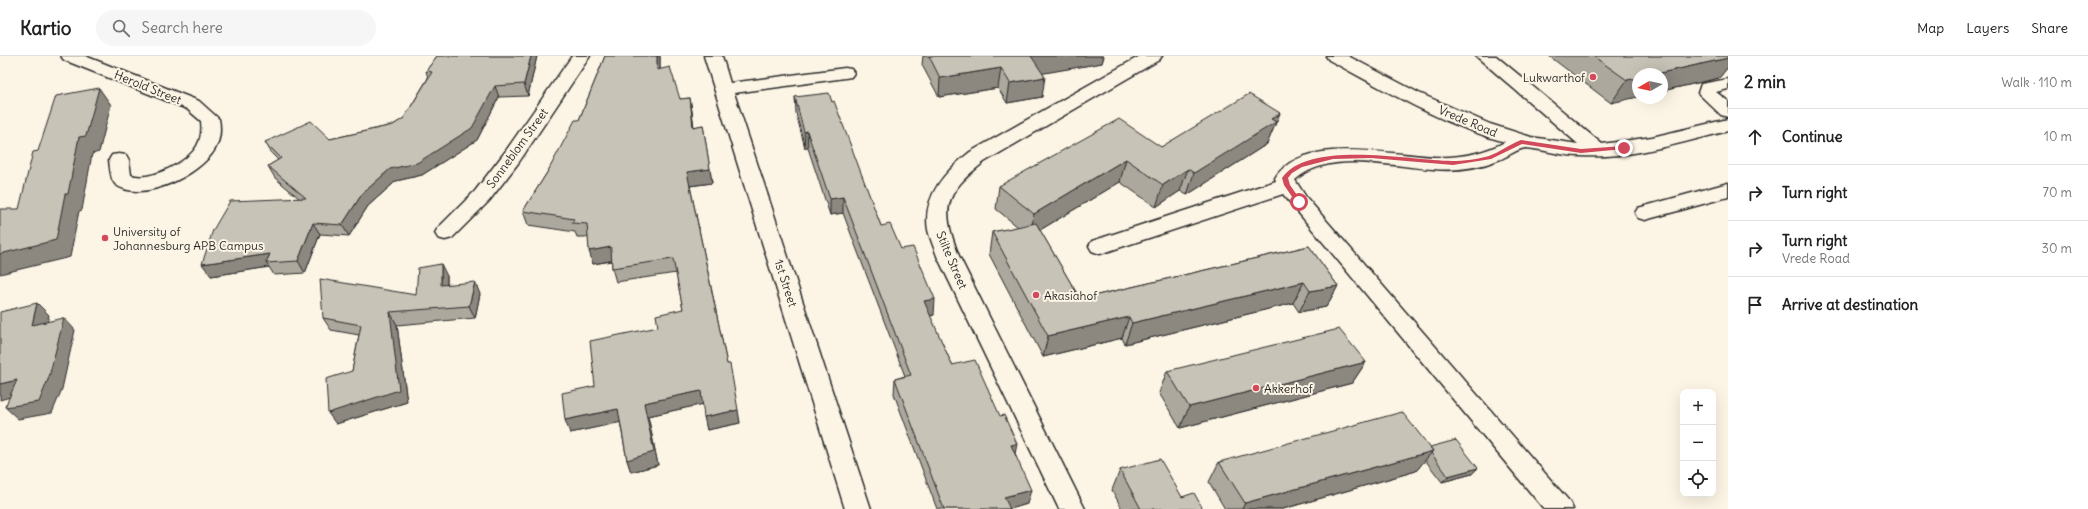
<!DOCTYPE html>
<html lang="en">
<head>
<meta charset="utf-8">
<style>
	body { margin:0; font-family:Delius,sans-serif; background:#f6f6f6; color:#222 }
	.controls { position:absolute; right:12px; bottom:12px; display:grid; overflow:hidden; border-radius:8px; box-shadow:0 4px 16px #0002 }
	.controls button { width:36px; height:36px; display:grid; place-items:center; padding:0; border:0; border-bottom:1px solid #e0e0e0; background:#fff; color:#222; font:20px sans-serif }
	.compass { position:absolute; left:1632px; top:12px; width:36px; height:36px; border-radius:50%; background:#fff; box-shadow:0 4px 16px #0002; rotate:261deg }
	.stop { position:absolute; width:12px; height:12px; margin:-9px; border:3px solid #d1495b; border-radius:50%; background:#fff }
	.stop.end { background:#d1495b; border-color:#fff; box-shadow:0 1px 4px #0008 }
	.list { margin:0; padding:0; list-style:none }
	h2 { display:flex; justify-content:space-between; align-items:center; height:52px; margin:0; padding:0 16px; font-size:17px }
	h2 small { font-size:13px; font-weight:400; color:#767676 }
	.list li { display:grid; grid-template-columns:26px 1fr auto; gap:12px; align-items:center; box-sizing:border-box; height:56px; padding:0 16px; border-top:1px solid #e0e0e0 }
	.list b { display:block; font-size:15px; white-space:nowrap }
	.list p { margin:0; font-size:13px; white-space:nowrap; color:#767676 }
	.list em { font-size:13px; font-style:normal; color:#767676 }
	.icon { flex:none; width:22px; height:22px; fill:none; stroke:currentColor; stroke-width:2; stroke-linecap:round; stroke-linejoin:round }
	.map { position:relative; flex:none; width:1728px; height:453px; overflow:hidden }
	header { display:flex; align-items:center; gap:24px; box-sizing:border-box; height:56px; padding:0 20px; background:#fff; border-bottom:1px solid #e0e0e0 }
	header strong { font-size:19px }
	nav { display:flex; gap:22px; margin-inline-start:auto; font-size:14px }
	.search { width:280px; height:36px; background:#f6f6f6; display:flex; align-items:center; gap:10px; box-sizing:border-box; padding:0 14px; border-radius:22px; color:#767676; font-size:15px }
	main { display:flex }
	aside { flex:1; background:#fff }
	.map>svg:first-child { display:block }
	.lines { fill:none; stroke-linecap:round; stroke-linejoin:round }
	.minor-casing { stroke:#2b2b2b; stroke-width:3 }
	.minor { fill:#fcf5e5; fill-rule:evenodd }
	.wall { fill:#aca89d; stroke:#2b2b2b }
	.shaded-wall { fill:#8c8880; stroke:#2b2b2b }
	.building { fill:#c8c3b7; stroke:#2b2b2b }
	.route { fill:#d1495b }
	.poi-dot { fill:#d1495b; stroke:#fcf5e5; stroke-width:1.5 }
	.labels { text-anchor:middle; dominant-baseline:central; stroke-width:4; stroke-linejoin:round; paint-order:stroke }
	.poi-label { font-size:12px; fill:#2b2b2b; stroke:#fcf5e5; text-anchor:start }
	.street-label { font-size:12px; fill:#2b2b2b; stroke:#fcf5e5 }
</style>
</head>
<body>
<header>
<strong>Kartio</strong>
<div class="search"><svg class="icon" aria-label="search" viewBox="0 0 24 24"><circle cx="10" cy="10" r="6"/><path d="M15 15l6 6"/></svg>Search here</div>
<nav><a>Map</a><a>Layers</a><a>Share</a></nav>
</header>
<main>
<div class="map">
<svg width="1728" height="453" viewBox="0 0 1728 453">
	<rect width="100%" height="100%" fill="#fcf5e5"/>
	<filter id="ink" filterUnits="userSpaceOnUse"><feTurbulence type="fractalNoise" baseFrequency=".025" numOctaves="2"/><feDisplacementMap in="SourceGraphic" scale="8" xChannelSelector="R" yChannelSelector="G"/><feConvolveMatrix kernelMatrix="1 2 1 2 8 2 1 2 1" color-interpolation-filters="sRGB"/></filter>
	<g filter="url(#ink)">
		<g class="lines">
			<defs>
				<path id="minor" d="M 61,0 L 85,0 L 199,45 L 219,63 C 221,73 220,84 215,93 C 201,118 141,149 115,128 C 110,123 110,110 109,104 L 112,99 L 119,98 L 126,99 L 129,104 L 131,119 C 150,126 188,106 197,90 C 201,83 202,73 201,65 L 187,53 L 64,4 Z
					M 572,0 L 590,0 L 519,106 L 489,145 L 452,182 L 445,184 L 438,182 L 435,177 L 438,172 L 475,135 L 505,96 Z
					M 704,0 L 722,0 L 730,27 L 845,12 L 851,13 L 854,17 L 851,21 L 845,22 L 734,37 L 871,453 L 845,453 Z
					M 1140,0 L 1162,0 L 1159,4 L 984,106 C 943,138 941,153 959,200 L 1085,453 L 1059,453 L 937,200 C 934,191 930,183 928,174 C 922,140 946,115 970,96 Z
					M 1326,0 L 1348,0 L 1419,37 L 1490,68 L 1531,81 L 1578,88 L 1476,0 L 1496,0 L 1602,88 L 1652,81 L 1728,63 L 1728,75 C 1679,87 1631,103 1580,100 C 1562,100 1542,93 1526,92 C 1518,92 1506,102 1498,104 C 1478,112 1454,115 1433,113 C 1391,111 1330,93 1295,124 L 1306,141 L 1569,445 L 1573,453 L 1544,453 L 1283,138 L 1100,198 L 1092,195 L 1089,190 L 1092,185 L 1276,125 L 1275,122 C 1302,78 1392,99 1434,101 C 1459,102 1482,98 1505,86 C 1443,69 1385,34 1329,4 Z
					M 1728,23 L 1728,33 L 1716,36 L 1728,45 L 1728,61 L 1721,59 L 1698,37 L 1701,28 Z
					M 1728,127 L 1728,141 L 1645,164 L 1638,162 L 1635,157 L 1638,152 Z"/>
			</defs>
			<use href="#minor" class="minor-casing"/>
			<use href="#minor" class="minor"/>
		</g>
		<path class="wall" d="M 437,0 L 537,0 L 528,40 L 499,41 L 477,84 L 422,119 L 396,125 L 368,150 L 349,180 L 320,178 L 305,217 L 274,219 L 269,211 L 211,220 L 300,143 L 275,122 L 268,110 L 278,104 L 272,98 L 265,86 L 330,83 L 393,69 L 404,62 L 428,22 L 426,15 Z
			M 605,0 L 660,0 L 660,13 L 680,43 L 690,42 L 694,71 L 703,69 L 712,127 L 690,130 L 727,308 L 740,367 L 707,374 L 703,348 L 648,360 L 658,409 L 631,416 L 627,404 L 620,366 L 570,377 L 595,330 L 658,271 L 683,253 L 676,217 L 616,226 L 612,212 L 612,205 L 593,208 L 588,181 L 577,181 L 575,176 L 528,169 L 523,155 L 548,115 L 579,64 Z
			M 923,0 L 1104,0 L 1102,7 L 1042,17 L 1042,41 L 1007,47 L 998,32 L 939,41 L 922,9 Z
			M 1549,0 L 1728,0 L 1728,11 L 1719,22 L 1662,35 L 1662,18 L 1611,47 Z
			M 795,41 L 832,46 L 881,170 L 901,193 L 934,259 L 930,260 L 952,309 L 1015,397 L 1027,448 L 1010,453 L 937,453 L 894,338 L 895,323 L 905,320 L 843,157 L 830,159 L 808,92 L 805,92 L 796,57 Z
			M 1280,57 L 1267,88 L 1187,139 L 1180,135 L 1156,151 L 1120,126 L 1040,174 L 1080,243 L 1309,190 L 1338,230 L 1326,251 L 1299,256 L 1293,247 L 1125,288 L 1122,282 L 1043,301 L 989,198 L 992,176 L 1018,171 L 996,153 L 999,130 L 1161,91 Z
			M 447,220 L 447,228 L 480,238 L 475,262 L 397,269 L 407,346 L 336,368 L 352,315 L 359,279 L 331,274 L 323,262 L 416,239 Z
			M 1366,306 L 1352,327 L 1180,372 L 1159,337 L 1167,315 Z
			M 1430,391 L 1478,412 L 1472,418 L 1442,426 L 1425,404 L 1416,415 L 1283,453 L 1225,453 L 1209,426 L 1219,406 Z
			M 1120,414 L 1182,441 L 1203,453 L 1122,453 L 1112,434 Z"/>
		<path class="shaded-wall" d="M 531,0 L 537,0 L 528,40 L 524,28 Z
			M 657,0 L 660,0 L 660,27 L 657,14 Z
			M 1031,0 L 1104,0 L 1102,7 L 1028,20 Z
			M 1728,2 L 1728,11 L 1719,22 L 1662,35 L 1662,18 L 1656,18 Z
			M 1001,12 L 998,32 L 939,41 L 940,22 Z
			M 1045,21 L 1042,41 L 1007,47 L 1010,27 Z
			M 1638,22 L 1638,41 L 1611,47 L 1627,24 Z
			M 495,30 L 499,41 L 477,84 L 422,119 L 396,125 L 368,150 L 349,180 L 342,169 L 362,138 L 390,113 Z
			M 99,32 L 111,49 L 99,96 L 92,98 L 82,154 L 79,155 L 70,201 L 0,218 L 0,198 L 65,138 L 79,81 Z
			M 690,42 L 692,55 L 695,85 L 693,71 Z
			M 1280,57 L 1267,88 L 1187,139 L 1194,117 Z
			M 807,75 L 808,92 L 805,92 L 804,76 Z
			M 1126,103 L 1120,126 L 1030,180 L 1034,158 Z
			M 710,113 L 712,127 L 689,130 L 687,116 Z
			M 1188,113 L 1180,135 L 1156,151 L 1163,129 Z
			M 843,141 L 843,157 L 830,159 L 830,143 Z
			M 313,167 L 320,178 L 305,217 L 298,205 Z
			M 611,191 L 615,204 L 593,208 L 589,195 Z
			M 270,198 L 266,207 L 269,211 L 211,220 L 202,208 Z
			M 441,208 L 447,220 L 447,241 L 441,229 Z
			M 475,226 L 480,238 L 475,262 L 469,250 Z
			M 1304,226 L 1293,247 L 1125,288 L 1132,267 Z
			M 1338,230 L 1326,251 L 1299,256 L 1310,235 Z
			M 935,243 L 934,259 L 923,261 L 924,245 Z
			M 37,247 L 49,259 L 44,281 L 32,269 Z
			M 390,256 L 397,269 L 407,346 L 336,368 L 328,357 Z
			M 1129,261 L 1122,282 L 1043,301 L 1048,280 Z
			M 64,262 L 75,274 L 62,333 L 52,357 L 18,363 L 5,351 Z
			M 1366,306 L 1352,327 L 1180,372 L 1189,351 Z
			M 17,324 L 30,335 L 0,344 L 0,328 Z
			M 701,335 L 704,348 L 648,360 L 658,409 L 631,416 L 627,404 L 644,347 Z
			M 618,353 L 622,366 L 570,377 L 565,364 Z
			M 738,354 L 740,367 L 707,374 L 704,361 Z
			M 1017,388 L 1014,403 L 1011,389 Z
			M 1433,395 L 1416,415 L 1283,453 L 1242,453 L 1245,447 Z
			M 1478,412 L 1472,418 L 1442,426 L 1448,420 Z
			M 1031,434 L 1027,448 L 1010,453 L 1002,453 L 1004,441 Z"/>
		<path class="building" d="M 437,0 L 531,0 L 524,28 L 495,30 L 472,72 L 417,107 L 390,113 L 362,138 L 342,169 L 313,167 L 298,205 L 266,207 L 270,198 L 202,208 L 213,174 L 230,145 L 306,142 L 268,110 L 281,102 L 265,86 L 311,65 L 330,83 L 393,69 L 404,62 L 432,16 L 426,15 Z
			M 605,0 L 657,0 L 657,14 L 670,11 L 680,43 L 690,42 L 693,71 L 703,69 L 710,113 L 687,116 L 727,308 L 730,308 L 738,354 L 704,361 L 701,335 L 644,347 L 654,396 L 627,404 L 618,353 L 565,364 L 562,337 L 595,330 L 590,285 L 658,271 L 656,259 L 683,253 L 673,203 L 612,212 L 611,191 L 589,195 L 587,168 L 572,167 L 574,163 L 523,155 L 548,115 L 575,64 L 579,64 Z
			M 929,0 L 1031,0 L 1045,21 L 1010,27 L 1001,12 L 940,22 Z
			M 1593,0 L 1728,0 L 1728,2 L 1656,18 L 1638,18 L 1638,22 L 1627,24 Z
			M 99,32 L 86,80 L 79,81 L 68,138 L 65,138 L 56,184 L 0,198 L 0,153 L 19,153 L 33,96 L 38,95 L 56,40 Z
			M 829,37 L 832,46 L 834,45 L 881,170 L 890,168 L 901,193 L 913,191 L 935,243 L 924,245 L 952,309 L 975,304 L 1000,360 L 1004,359 L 1017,388 L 1011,389 L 1031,434 L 1004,441 L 1010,453 L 944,453 L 895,323 L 911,319 L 843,141 L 830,143 L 807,75 L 804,76 L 795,41 Z
			M 1249,38 L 1280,57 L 1271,63 L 1276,66 L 1194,117 L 1188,113 L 1163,129 L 1126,103 L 1034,158 L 999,130 L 1119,63 L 1161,91 Z
			M 1036,167 L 1080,243 L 1309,190 L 1338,230 L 1310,235 L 1304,226 L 1132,267 L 1129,261 L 1048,280 L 992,176 Z
			M 441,208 L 441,229 L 475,226 L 469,250 L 390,256 L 399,334 L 328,357 L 326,323 L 352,315 L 361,269 L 323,262 L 320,223 L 416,239 L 418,212 Z
			M 37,247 L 32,269 L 64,262 L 49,321 L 39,346 L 5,351 L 17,324 L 0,328 L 0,256 Z
			M 1339,273 L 1366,306 L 1189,351 L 1167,315 Z
			M 1402,356 L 1433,395 L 1245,447 L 1219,406 Z
			M 1456,384 L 1478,412 L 1448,420 L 1431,397 L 1433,395 L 1430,391 Z
			M 1160,403 L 1182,441 L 1194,437 L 1203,453 L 1141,453 L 1120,414 Z"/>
	</g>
	<path class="route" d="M 1521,84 L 1581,93 L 1624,90 L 1627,92 L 1624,93 L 1581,97 L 1522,88 L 1491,103 L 1453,109 L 1371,102 L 1333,103 L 1302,111 L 1292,117 L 1288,122 L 1290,129 L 1301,145 L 1301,148 L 1297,148 L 1284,129 L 1282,122 C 1309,83 1412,105 1452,105 C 1463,105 1479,103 1489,100 C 1500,96 1510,88 1521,84 Z"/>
	<g class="poi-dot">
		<circle cx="1593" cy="21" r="4"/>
		<circle cx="105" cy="182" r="4"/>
		<circle cx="1036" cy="239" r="4"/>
		<circle cx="1256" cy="332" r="4"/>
	</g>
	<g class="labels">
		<g class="poi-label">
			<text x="1585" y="21" text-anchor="end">Lukwarthof</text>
			<text x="113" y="175">University of<tspan x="113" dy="14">Johannesburg APB Campus</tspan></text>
			<text x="1044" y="239">Akasiahof</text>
			<text x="1264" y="332">Akkerhof</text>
		</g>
		<g class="street-label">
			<text transform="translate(148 31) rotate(22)">Herold Street</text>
			<text transform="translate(1468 65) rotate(23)">Vrede Road</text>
			<text transform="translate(517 92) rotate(-54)">Sonneblom Street</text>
			<text transform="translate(952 204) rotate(67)">Stilte Street</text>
			<text transform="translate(786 227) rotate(72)">1st Street</text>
		</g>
	</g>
</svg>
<div class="controls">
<button>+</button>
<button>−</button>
<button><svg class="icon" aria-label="locate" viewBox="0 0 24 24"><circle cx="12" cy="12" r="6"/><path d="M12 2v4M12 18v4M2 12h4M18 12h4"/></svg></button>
</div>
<svg class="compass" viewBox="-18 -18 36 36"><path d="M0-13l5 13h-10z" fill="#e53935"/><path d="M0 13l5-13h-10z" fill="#767676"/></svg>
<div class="stop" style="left:1299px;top:146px"></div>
<div class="stop end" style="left:1624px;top:92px"></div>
</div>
<aside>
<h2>2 min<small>Walk · 110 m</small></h2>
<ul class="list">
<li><svg class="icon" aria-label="ahead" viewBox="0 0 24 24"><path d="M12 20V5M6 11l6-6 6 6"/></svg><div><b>Continue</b></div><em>10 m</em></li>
<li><svg class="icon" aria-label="right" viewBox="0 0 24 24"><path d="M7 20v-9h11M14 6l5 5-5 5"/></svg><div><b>Turn right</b></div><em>70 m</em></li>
<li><svg class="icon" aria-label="right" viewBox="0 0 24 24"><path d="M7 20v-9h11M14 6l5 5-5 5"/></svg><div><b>Turn right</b><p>Vrede Road</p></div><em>30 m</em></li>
<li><svg class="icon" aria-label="arrive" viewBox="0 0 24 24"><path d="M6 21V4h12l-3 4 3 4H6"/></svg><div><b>Arrive at destination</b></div></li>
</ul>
</aside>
</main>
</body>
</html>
